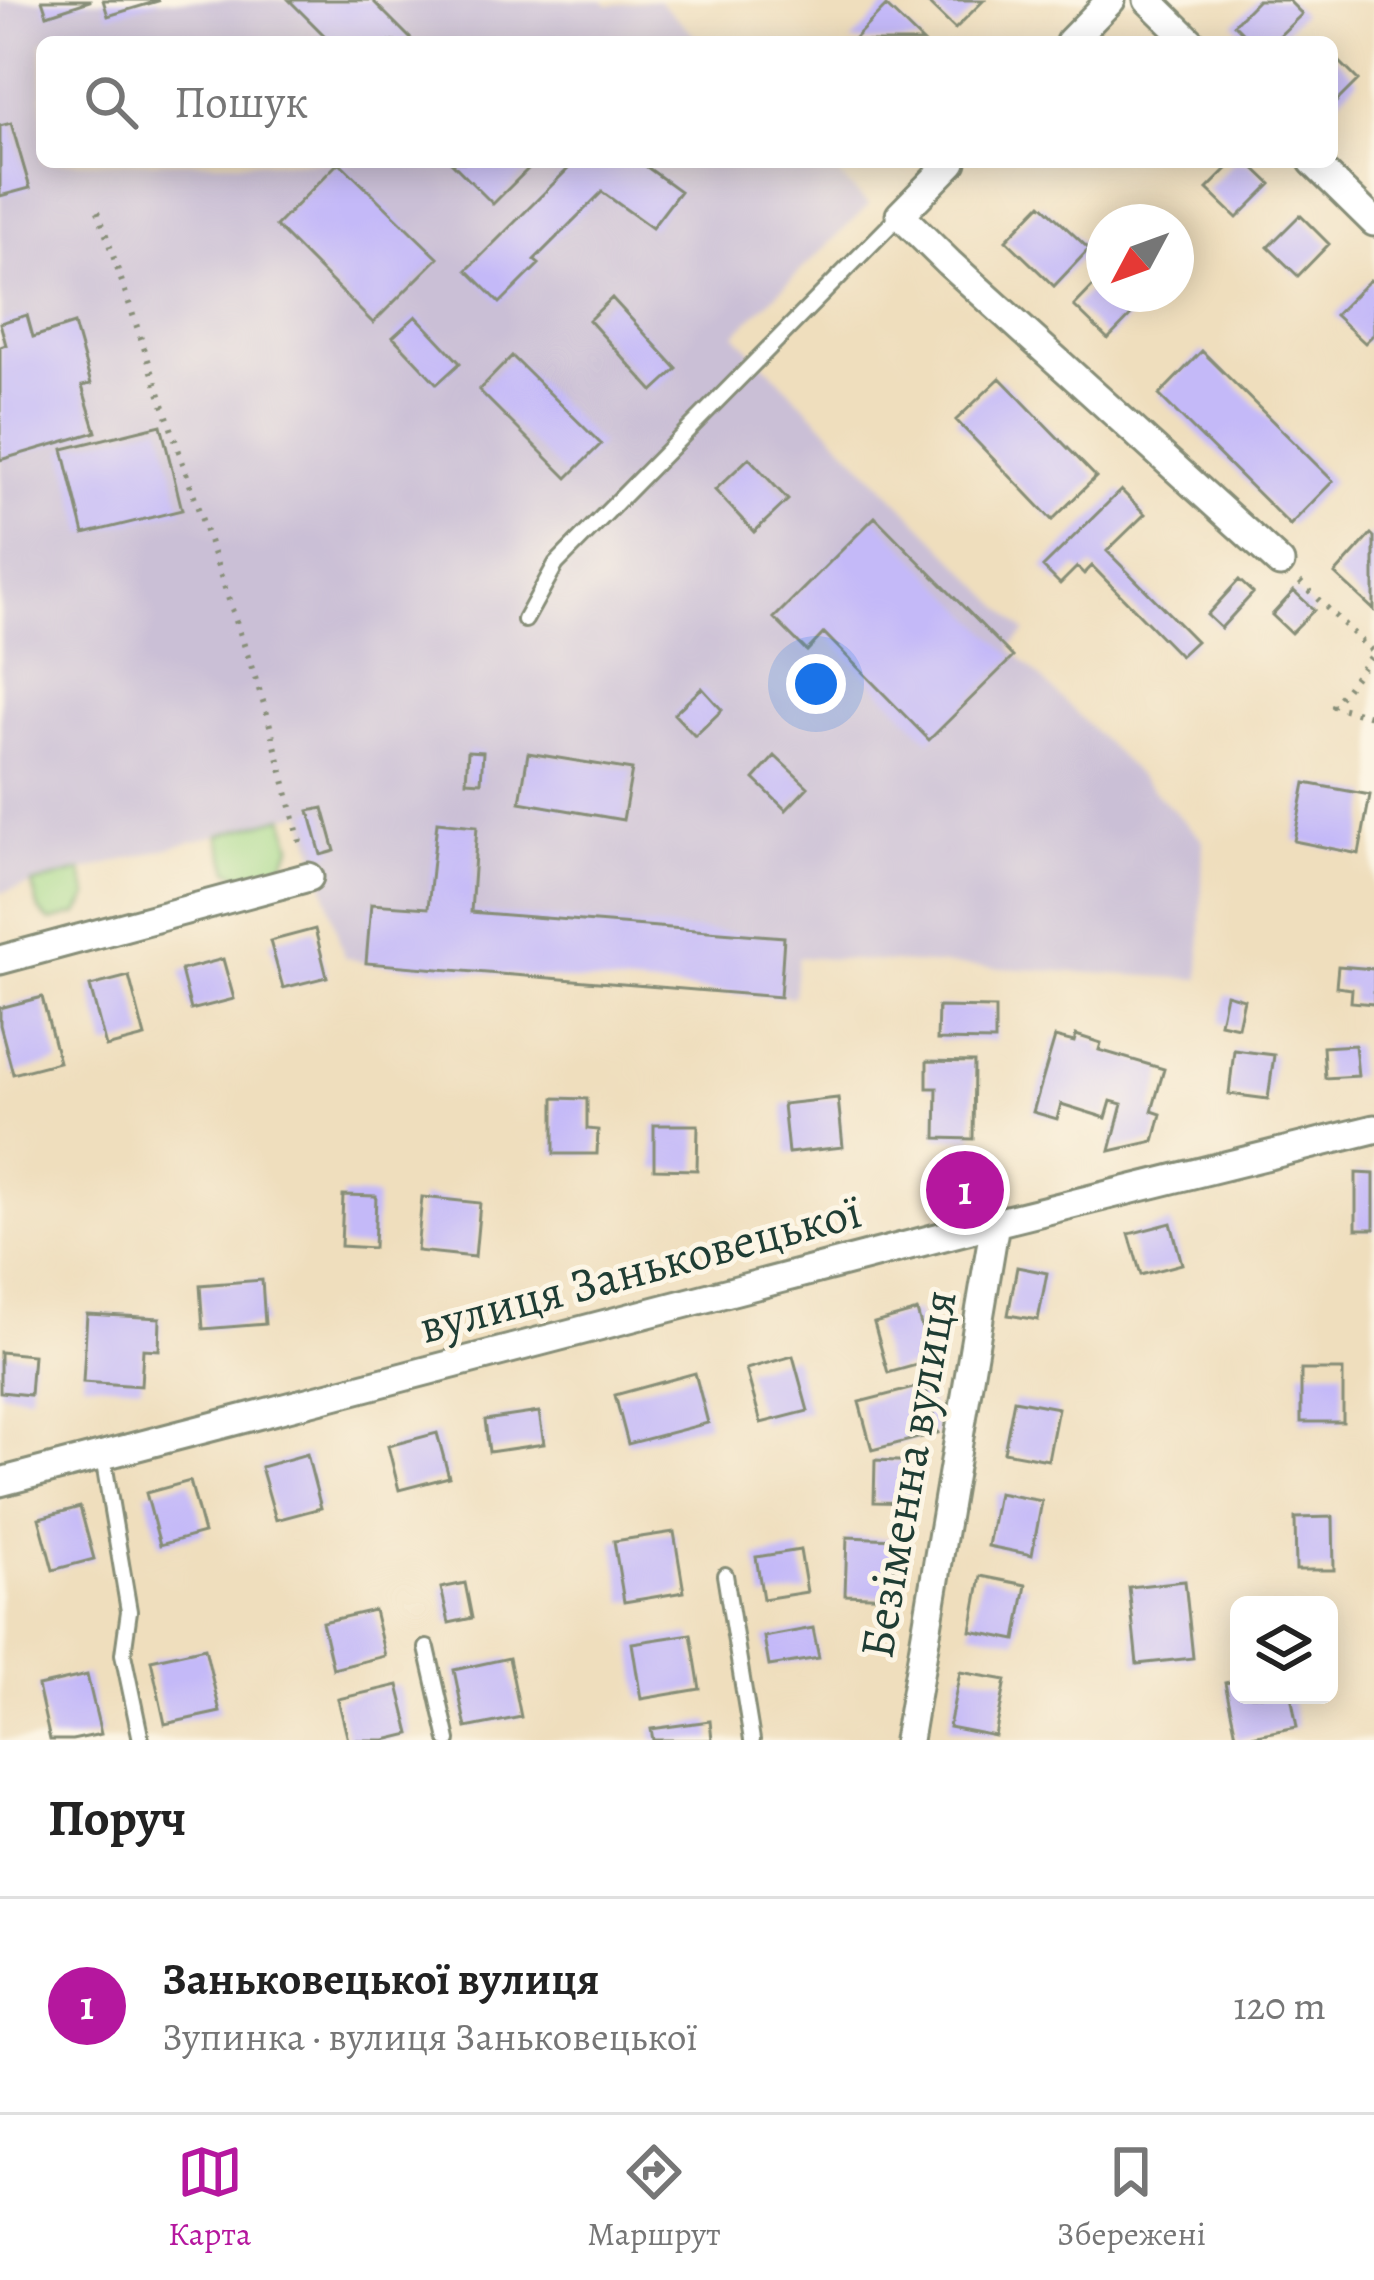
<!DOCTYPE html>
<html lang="uk">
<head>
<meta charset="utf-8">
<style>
	body { margin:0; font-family:Alegreya,serif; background:#f6f6f6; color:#222 }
	.controls { position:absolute; right:36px; bottom:36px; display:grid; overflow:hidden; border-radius:18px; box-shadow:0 6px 30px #0003 }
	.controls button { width:108px; height:108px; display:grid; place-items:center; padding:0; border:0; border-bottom:3px solid #e0e0e0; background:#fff; color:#222; font:60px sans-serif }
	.compass { position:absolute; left:1086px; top:204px; width:108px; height:108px; border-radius:50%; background:#fff; box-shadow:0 6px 30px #0003; rotate:229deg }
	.you { position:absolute; left:816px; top:684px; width:42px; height:42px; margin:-30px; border:9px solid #fff; border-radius:50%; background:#1a73e8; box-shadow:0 0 0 18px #1a73e833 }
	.badge { display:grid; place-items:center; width:78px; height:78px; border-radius:50%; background:#b5179e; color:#fff; font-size:39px; font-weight:700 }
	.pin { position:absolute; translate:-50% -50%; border:6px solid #fff; box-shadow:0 3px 12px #0006 }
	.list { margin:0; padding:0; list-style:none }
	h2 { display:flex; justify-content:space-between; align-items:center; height:156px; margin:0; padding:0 48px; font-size:51px }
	h2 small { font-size:39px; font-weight:400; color:#767676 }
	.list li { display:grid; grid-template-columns:78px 1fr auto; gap:36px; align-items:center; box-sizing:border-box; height:216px; padding:0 48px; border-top:3px solid #e0e0e0 }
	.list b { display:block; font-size:45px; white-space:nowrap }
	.list p { margin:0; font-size:39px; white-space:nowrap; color:#767676 }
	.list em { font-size:39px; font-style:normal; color:#767676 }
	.icon { flex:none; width:66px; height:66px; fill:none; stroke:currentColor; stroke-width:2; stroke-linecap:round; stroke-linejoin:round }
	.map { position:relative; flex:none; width:1374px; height:1740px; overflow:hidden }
	.search { position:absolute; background:#fff; box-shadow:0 6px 30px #0003; left:36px; right:36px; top:36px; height:132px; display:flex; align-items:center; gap:30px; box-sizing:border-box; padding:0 42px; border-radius:18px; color:#767676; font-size:45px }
	.sheet { height:372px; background:#fff }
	nav { display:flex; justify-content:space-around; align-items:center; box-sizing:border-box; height:168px; border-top:3px solid #e0e0e0; background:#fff; font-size:33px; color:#767676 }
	nav a { display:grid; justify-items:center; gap:6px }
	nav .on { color:#b5179e }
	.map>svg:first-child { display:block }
	.industrial { fill:#cabfd6 }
	.green { fill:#a6d989; stroke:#628b5e; stroke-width:3 }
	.building { fill:#c4b9f8 }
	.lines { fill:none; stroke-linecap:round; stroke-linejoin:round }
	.service-casing { stroke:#878e78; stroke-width:20 }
	.minor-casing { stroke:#878e78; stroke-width:33 }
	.path { stroke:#878e78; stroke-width:6; stroke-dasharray:3 9; stroke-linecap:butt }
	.service { stroke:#fff; stroke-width:14 }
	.minor { stroke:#fff; stroke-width:27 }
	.labels { text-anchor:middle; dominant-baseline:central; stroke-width:10; stroke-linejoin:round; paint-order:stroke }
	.street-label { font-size:48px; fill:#1f3d34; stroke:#fcf5e5 }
</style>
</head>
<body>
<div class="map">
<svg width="1374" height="1740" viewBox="0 0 1374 1740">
	<rect width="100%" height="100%" fill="#fcf5e5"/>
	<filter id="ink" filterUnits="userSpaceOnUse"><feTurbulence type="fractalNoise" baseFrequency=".00833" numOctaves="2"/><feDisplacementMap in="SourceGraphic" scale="24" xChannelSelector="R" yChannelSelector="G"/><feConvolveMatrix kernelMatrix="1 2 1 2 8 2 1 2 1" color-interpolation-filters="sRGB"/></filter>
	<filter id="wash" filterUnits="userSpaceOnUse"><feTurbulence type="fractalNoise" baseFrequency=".004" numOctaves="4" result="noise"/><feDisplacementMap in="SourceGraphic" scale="48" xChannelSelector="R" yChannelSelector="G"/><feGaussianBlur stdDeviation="2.7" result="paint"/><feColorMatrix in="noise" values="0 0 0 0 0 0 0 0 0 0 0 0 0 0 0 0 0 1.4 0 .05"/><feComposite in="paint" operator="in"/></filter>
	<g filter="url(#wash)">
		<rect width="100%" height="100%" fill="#efdebd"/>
		<path class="industrial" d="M 0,0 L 603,0 L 608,5 L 658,0 L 701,42 L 42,42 L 42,162 L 825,162 L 869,205 L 735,334 L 1026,632 L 1010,647 L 1203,840 L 1200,979 L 798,957 L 794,997 L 366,963 L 344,957 L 303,812 L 0,893 Z"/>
		<path class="green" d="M 284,817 L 292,846 L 281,866 L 242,876 L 229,870 L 219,835 Z
			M 81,871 L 88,896 L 78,914 L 50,921 L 39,910 L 32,884 Z"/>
		<g id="blocks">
			<path class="building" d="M 42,0 L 90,0 L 90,1 L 47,15 Z
				M 103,0 L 157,0 L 158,1 L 108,16 Z
				M 289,0 L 372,0 L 414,42 L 331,42 Z
				M 925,0 L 984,0 L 955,29 Z
				M 1258,0 L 1288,0 L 1302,14 L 1273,42 L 1252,42 L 1234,24 Z
				M 886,6 L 923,42 L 851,42 Z
				M 1332,54 L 1358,80 L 1332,106 Z
				M 11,123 L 30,188 L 0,196 L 0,126 Z
				M 339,162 L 438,258 L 373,323 L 276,226 Z
				M 451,162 L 535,162 L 493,204 Z
				M 575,162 L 640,162 L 680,191 L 652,228 L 602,192 L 534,260 L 539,264 L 500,303 L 467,270 Z
				M 1234,162 L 1248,162 L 1271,184 L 1237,218 L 1207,189 Z
				M 1041,204 L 1089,249 L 1054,286 L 1006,240 Z
				M 1300,215 L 1329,244 L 1298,276 L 1268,247 Z
				M 1104,275 L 1104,294 L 1136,294 L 1144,302 L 1108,339 L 1074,306 Z
				M 1370,280 L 1374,283 L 1374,334 L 1365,343 L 1335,315 Z
				M 612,298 L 677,369 L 653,391 L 589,320 Z
				M 27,315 L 33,337 L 74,324 L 91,384 L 82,386 L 96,432 L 0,460 L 0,347 L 6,345 L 0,323 Z
				M 416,316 L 460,363 L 437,384 L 393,337 Z
				M 1202,351 L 1333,481 L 1290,525 L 1159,395 Z
				M 512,356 L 601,444 L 567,478 L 479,390 Z
				M 1000,378 L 1096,477 L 1052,520 L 956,420 Z
				M 161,425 L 182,510 L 84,534 L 63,449 Z
				M 749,458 L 788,500 L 754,532 L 715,490 Z
				M 1121,490 L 1145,514 L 1107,551 L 1196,641 L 1180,656 L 1092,566 L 1084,574 L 1077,567 L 1060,584 L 1043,567 Z
				M 875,517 L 1013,657 L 929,740 L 824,633 L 807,651 L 774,618 Z
				M 1371,534 L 1374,537 L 1374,610 L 1335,574 Z
				M 1239,580 L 1253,593 L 1221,628 L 1207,615 Z
				M 1294,591 L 1314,610 L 1291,633 L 1272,615 Z
				M 702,688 L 722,710 L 695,736 L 674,714 Z
				M 468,751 L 483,752 L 481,782 L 466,781 Z
				M 528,753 L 632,770 L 623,820 L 520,802 Z
				M 775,756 L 808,787 L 786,810 L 754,779 Z
				M 1305,783 L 1370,795 L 1359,854 L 1294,841 Z
				M 323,808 L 335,851 L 321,855 L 309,811 Z
				M 437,822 L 477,826 L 471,912 L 784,937 L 780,997 L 366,963 L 371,904 L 428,908 Z
				M 315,929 L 327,977 L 283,988 L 270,941 Z
				M 223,959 L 234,999 L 191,1010 L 181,970 Z
				M 1338,966 L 1374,969 L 1374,1004 L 1351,1002 L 1352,989 L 1336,987 Z
				M 129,976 L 145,1037 L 106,1047 L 90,986 Z
				M 1226,994 L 1244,999 L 1238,1027 L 1220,1023 Z
				M 42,997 L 59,1062 L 13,1074 L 0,1025 L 0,1008 Z
				M 938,1007 L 995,1008 L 995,1041 L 937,1040 Z
				M 1076,1035 L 1101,1043 L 1099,1050 L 1164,1069 L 1152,1111 L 1161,1114 L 1154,1141 L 1110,1151 L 1122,1104 L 1111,1101 L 1106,1118 L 1061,1104 L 1057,1119 L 1033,1112 L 1055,1037 L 1074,1042 Z
				M 1355,1045 L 1358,1076 L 1325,1078 L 1323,1047 Z
				M 1234,1050 L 1274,1055 L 1268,1099 L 1229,1094 Z
				M 927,1061 L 974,1062 L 973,1139 L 936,1138 L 937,1088 L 927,1088 Z
				M 554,1098 L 587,1099 L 587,1129 L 598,1130 L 597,1154 L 554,1154 Z
				M 838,1098 L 843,1147 L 788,1153 L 783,1104 Z
				M 654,1125 L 698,1125 L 697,1170 L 654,1169 Z
				M 1356,1173 L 1374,1174 L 1374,1229 L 1356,1229 Z
				M 343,1195 L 376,1196 L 374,1248 L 341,1246 Z
				M 422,1197 L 480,1203 L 475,1257 L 417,1251 Z
				M 1171,1223 L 1182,1264 L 1141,1275 L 1129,1234 Z
				M 1017,1267 L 1047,1273 L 1038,1320 L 1008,1315 Z
				M 262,1280 L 265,1324 L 203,1329 L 200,1285 Z
				M 917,1311 L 931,1361 L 888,1373 L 874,1323 Z
				M 87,1314 L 160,1318 L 159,1350 L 143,1349 L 141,1386 L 83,1382 Z
				M 0,1352 L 33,1355 L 30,1395 L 0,1392 Z
				M 793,1356 L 808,1411 L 761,1423 L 746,1369 Z
				M 1301,1370 L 1343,1370 L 1343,1422 L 1301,1422 Z
				M 695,1373 L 708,1423 L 628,1444 L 615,1395 Z
				M 925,1385 L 938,1433 L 872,1450 L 859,1402 Z
				M 1014,1400 L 1058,1408 L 1048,1460 L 1004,1452 Z
				M 539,1412 L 544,1444 L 489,1452 L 485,1420 Z
				M 437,1433 L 449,1477 L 399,1490 L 388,1446 Z
				M 307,1454 L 321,1508 L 276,1520 L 261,1467 Z
				M 875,1460 L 919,1462 L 917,1503 L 874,1502 Z
				M 190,1481 L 204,1533 L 160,1545 L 146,1493 Z
				M 998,1493 L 1042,1501 L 1032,1555 L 988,1546 Z
				M 80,1507 L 94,1559 L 53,1570 L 39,1518 Z
				M 1333,1517 L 1334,1570 L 1296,1570 L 1295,1518 Z
				M 674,1532 L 684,1592 L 624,1602 L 614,1541 Z
				M 847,1537 L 895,1539 L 893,1597 L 845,1595 Z
				M 800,1550 L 807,1592 L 763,1599 L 756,1557 Z
				M 981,1576 L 1026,1585 L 1016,1640 L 971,1631 Z
				M 1185,1581 L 1193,1658 L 1137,1664 L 1129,1587 Z
				M 465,1583 L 472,1618 L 449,1623 L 441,1588 Z
				M 374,1610 L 385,1656 L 333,1669 L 322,1622 Z
				M 813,1628 L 819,1658 L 769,1666 L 764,1637 Z
				M 691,1634 L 700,1689 L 641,1699 L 632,1643 Z
				M 205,1648 L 220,1712 L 165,1724 L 151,1660 Z
				M 509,1658 L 521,1717 L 466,1728 L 454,1670 Z
				M 960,1672 L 1006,1680 L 995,1736 L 949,1727 Z
				M 87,1675 L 101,1734 L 72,1740 L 50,1740 L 38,1686 Z
				M 1239,1680 L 1239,1695 L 1291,1695 L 1297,1727 L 1237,1739 L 1225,1683 Z
				M 398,1685 L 410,1734 L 385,1740 L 348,1740 L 338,1699 Z
				M 710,1721 L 712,1740 L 653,1740 L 651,1729 Z"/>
		</g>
	</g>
	<g filter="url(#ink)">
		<use href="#blocks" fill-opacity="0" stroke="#878e78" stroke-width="3"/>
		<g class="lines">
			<defs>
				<path id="service" d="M 525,620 L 556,564 L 900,215
					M 103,1457 L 129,1611 L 123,1654 L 141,1740
					M 725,1575 L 752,1740
					M 427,1648 L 448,1740"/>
				<path id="minor" d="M 1148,0 L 1191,42
					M 1070,42 L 1111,0
					M 952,162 L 900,215 L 949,263 L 1280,563
					M 1313,162 L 1374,222
					M 0,960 L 309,877
					M 0,1482 L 971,1229 L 1374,1129
					M 908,1740 L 995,1223"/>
			</defs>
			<use href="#service" class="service-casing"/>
			<use href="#minor" class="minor-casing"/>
			<path class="path" d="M 98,211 L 266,710 L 302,850
				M 1300,582 L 1374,653 L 1333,706 L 1374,717"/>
			<use href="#service" class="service"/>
			<use href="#minor" class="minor"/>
		</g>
	</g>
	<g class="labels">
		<g class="street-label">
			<text transform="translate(640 1269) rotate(-15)">вулиця Заньковецької</text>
			<text transform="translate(908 1474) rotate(-80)">Безіменна вулиця</text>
		</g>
	</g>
</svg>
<div class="controls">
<button><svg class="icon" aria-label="layers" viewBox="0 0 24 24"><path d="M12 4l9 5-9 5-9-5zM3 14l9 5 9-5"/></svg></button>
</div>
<svg class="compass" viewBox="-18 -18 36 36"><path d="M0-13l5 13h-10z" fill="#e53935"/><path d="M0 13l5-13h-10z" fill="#767676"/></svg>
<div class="you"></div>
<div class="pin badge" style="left:965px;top:1190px">1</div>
<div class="search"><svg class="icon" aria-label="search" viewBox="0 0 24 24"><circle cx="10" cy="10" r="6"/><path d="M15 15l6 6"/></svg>Пошук</div>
</div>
<section class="sheet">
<h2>Поруч<small></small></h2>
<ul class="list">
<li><span class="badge">1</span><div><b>Заньковецької вулиця</b><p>Зупинка · вулиця Заньковецької</p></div><em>120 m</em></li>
</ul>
</section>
<nav>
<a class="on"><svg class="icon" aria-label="map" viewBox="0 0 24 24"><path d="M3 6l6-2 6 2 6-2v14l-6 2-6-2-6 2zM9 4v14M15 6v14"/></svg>Карта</a>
<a><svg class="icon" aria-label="directions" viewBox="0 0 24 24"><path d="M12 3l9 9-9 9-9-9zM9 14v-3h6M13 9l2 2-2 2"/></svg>Маршрут</a>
<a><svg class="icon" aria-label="saved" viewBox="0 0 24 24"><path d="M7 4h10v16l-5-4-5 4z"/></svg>Збережені</a>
</nav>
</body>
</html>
